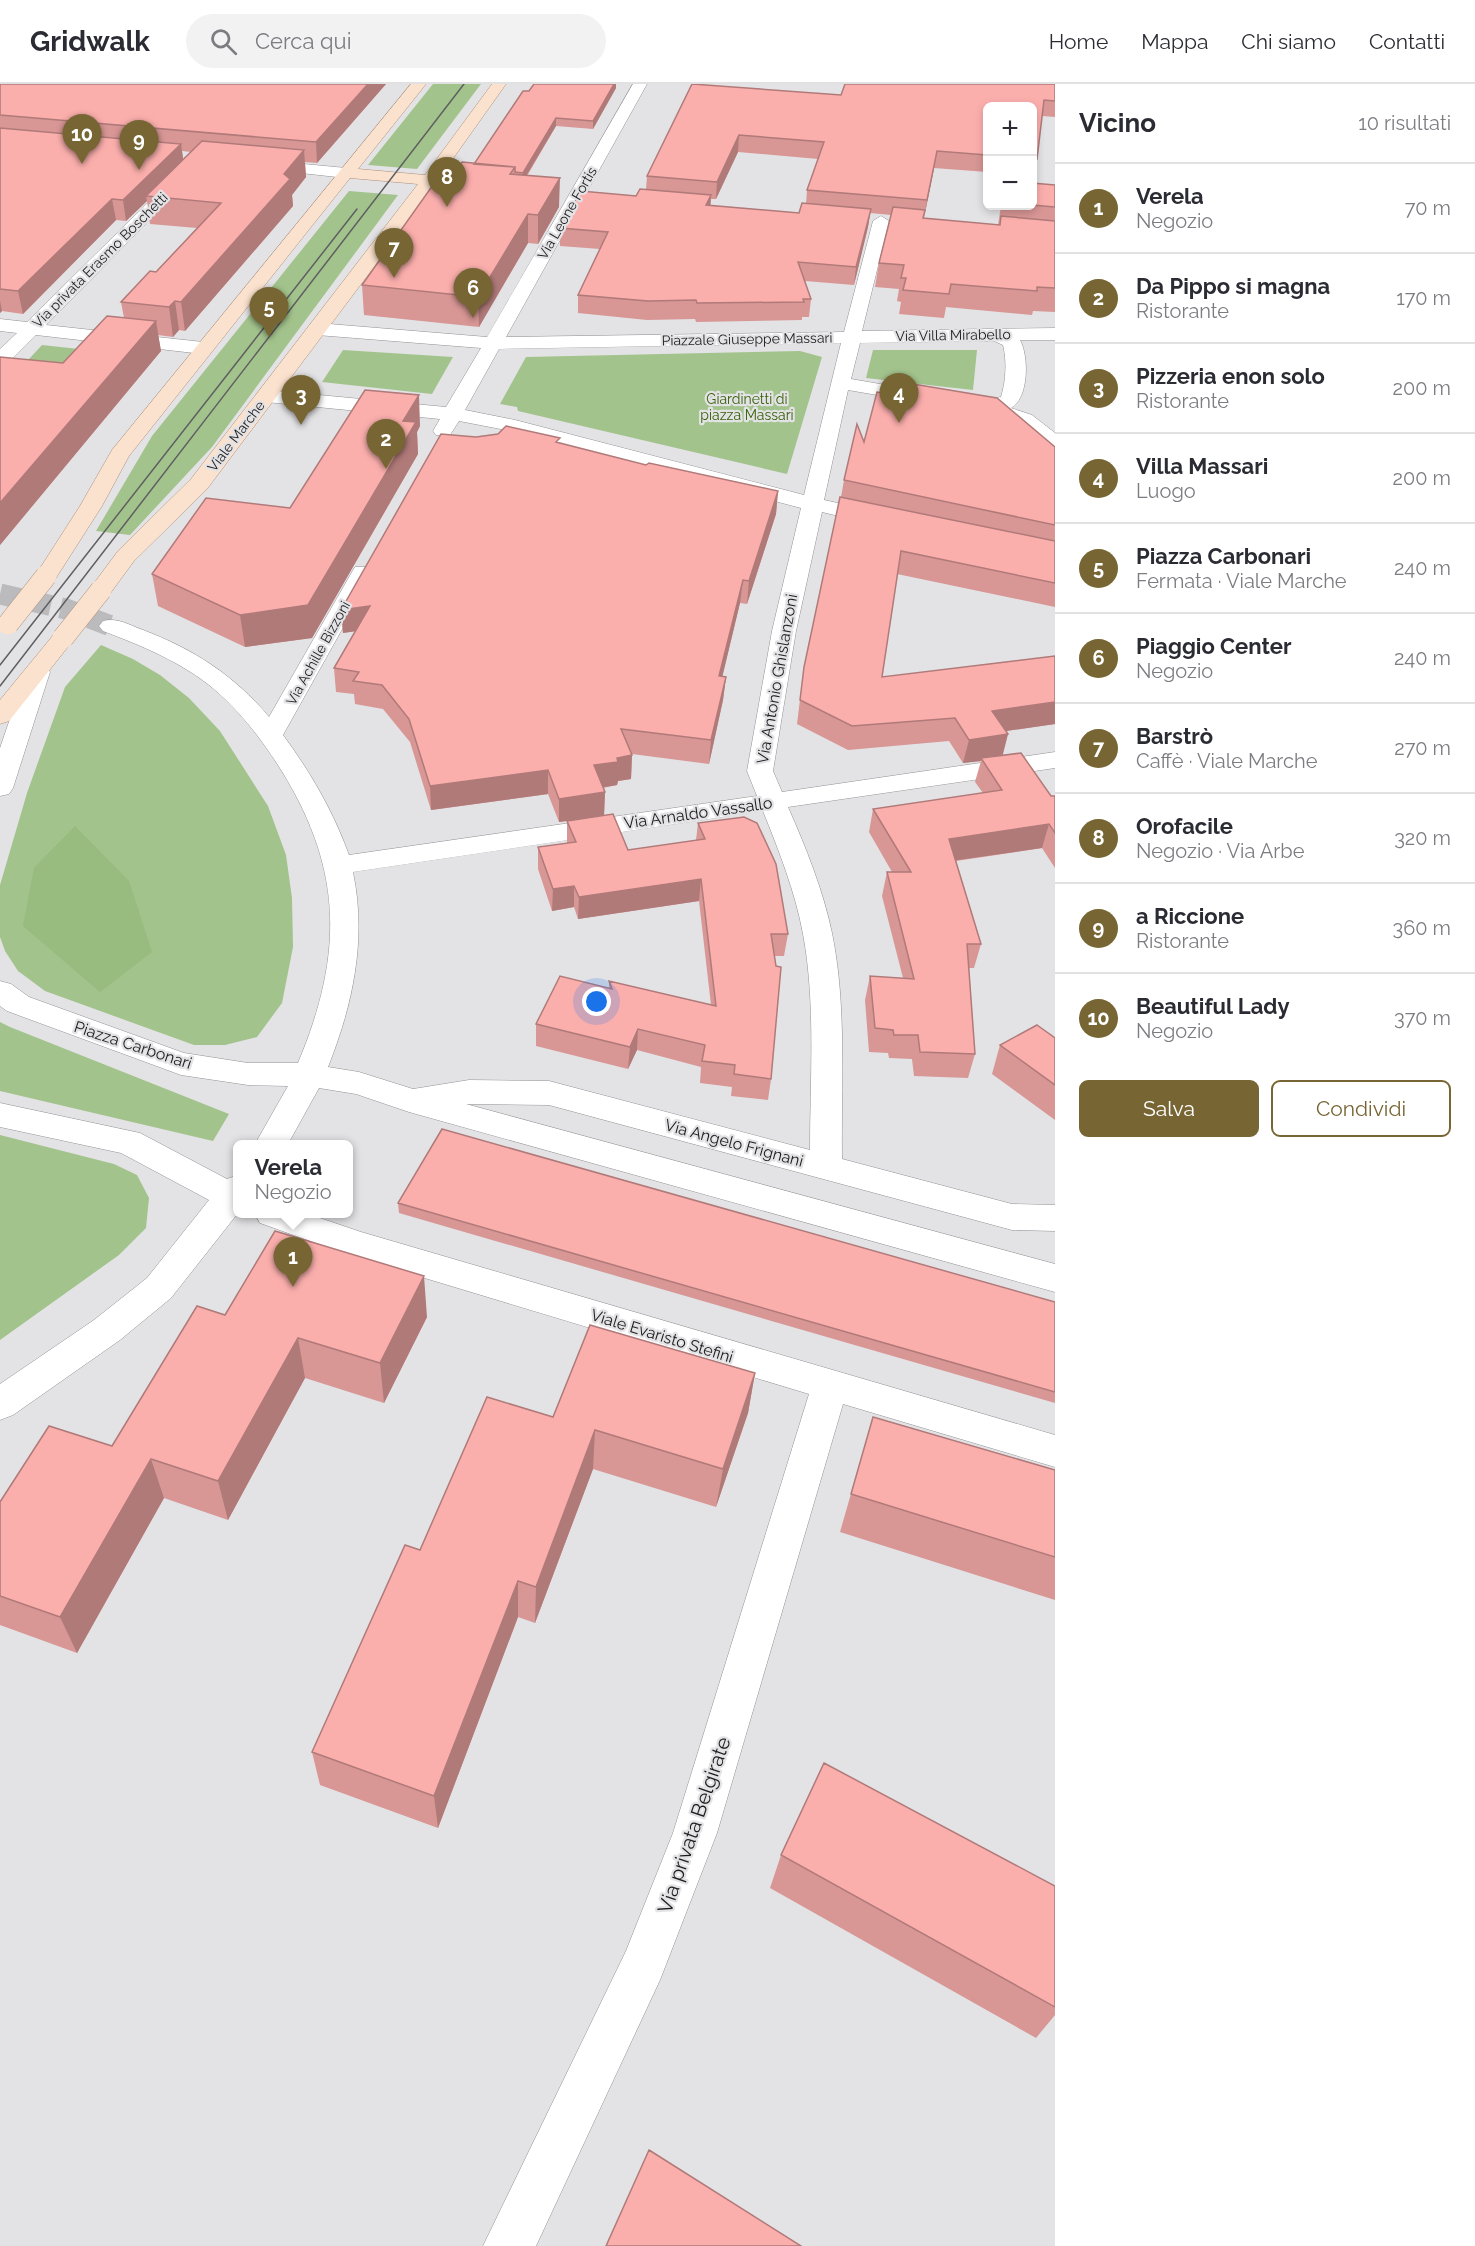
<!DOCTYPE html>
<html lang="it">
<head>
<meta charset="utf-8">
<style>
	body { margin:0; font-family:Raleway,sans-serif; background:#f2f2f3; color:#2b2b33 }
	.controls { position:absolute; right:18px; top:18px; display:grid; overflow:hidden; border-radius:9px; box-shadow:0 3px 9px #0003 }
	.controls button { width:54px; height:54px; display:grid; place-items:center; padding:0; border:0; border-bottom:2px solid #e1e1e2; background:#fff; color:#2b2b33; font:30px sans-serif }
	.you { position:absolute; left:597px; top:918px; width:21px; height:21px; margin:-15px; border:4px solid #fff; border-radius:50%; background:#1a73e8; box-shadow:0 0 0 9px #1a73e833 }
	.badge { display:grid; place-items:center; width:39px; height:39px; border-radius:50%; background:#776634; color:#fff; font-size:20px; font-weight:700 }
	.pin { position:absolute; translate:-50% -50px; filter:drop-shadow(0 2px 3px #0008) }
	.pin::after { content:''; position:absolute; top:32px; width:21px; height:18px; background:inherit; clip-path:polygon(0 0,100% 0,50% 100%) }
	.popup { position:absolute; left:233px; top:1056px; width:120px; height:78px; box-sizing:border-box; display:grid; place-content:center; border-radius:9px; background:#fff; filter:drop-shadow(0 2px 4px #0005); font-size:20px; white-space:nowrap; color:#7c7c81 }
	.popup b { font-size:22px; color:#2b2b33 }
	.popup::after { content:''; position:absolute; left:50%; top:100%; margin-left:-12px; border:12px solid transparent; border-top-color:#fff }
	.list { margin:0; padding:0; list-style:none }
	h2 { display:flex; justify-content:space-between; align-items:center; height:78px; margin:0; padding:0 24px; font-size:26px }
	h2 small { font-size:20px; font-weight:400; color:#7c7c81 }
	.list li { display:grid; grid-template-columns:39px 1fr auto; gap:18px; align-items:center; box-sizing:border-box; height:90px; padding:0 24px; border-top:2px solid #e1e1e2 }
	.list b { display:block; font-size:22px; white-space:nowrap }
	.list p { margin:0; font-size:20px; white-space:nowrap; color:#7c7c81 }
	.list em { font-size:20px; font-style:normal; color:#7c7c81 }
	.actions { display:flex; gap:12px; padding:18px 24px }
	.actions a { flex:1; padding:14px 0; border:2px solid #776634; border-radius:9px; text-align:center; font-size:21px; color:#776634 }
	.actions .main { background:#776634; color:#fff }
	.icon { flex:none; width:33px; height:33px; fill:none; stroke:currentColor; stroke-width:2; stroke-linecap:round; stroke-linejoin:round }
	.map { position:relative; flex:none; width:1055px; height:2162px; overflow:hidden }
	header { display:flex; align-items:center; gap:36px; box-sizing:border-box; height:84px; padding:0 30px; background:#fff; border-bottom:2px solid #e1e1e2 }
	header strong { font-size:28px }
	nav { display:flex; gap:33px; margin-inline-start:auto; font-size:21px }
	.search { width:420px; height:54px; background:#f2f2f3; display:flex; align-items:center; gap:15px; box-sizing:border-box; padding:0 21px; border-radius:33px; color:#7c7c81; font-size:22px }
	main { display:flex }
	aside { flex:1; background:#fff }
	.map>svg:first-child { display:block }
	.green { fill:#a3c38c }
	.forest { fill:#98bb7f }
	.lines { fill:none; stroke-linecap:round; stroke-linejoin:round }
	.minor-tunnel { stroke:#bbbbbe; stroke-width:21; stroke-dasharray:21 10; stroke-linecap:butt }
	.minor-casing { stroke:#929295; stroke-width:1 }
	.major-casing { stroke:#ab907b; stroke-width:1 }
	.minor { fill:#fff; fill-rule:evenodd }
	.major { fill:#fbe2ce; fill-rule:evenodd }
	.tram { stroke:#5f5f61; stroke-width:1.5 }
	.major-bridge-casing { stroke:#ab907b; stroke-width:22; stroke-linecap:butt }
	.major-bridge { stroke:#fbe2ce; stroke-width:21 }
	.wall { fill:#d89695; fill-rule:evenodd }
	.shaded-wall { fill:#b07a79 }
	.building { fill:#fbafad; stroke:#b07a79; stroke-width:1.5 }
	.labels { text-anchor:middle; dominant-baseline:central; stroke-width:4.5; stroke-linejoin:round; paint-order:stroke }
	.far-street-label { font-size:14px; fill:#1c1c1d; stroke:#e3e3e6 }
	.far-park-label { font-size:14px; fill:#386108; stroke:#e3e3e6 }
	.street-label { font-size:16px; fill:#1c1c1d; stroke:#e3e3e6 }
	.near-street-label { font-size:20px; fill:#1c1c1d; stroke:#e3e3e6 }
</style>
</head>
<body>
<header>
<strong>Gridwalk</strong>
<div class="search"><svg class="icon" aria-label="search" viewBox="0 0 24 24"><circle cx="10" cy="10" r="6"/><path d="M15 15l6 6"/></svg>Cerca qui</div>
<nav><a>Home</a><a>Mappa</a><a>Chi siamo</a><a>Contatti</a></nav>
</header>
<main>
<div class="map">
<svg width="1055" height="2162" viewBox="0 0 1055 2162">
	<rect width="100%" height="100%" fill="#e3e3e6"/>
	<path class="green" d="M 433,0 L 481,0 L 417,85 L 368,81 Z
		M 349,107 L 398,111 L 212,363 L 130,451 L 96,447 L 152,352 Z
		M 42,261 L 143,272 L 16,289 Z
		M 343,266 L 453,273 L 432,310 L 322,298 Z
		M 873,266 L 977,266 L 973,306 L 866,294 Z
		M 800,267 L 822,273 L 787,390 L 518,327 L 517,323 L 500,320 L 526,273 Z
		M 101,561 L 133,575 L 160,591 L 189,614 L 220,647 L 268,722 L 286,771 L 292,814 L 293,863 L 282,919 L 257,953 L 225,961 L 194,961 L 45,907 L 18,887 L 5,867 L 0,853 L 0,801 L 27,709 L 65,603 Z
		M 0,938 L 10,943 L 229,1030 L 213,1057 L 0,1007 Z
		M 0,1051 L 114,1080 L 137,1091 L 149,1114 L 146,1144 L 119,1171 L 0,1256 Z"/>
	<path class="forest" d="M 75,742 L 129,797 L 152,868 L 100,908 L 23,842 L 34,784 Z"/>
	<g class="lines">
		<path class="minor-tunnel" d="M 0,510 L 66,525 L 111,542"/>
		<defs>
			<path id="minor" d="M 633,0 L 647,0 L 506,253 L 844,248 L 873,137 L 881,132 L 889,137 L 862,247 L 1055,244 L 1055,256 L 1020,256 C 1029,272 1029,314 1011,324 L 1032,331 L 1055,349 L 1055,365 L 1048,363 L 1018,339 L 994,331 L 848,306 L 824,416 L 888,430 L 891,435 L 888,440 L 880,442 L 822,428 L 796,547 L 773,687 L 782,708 L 1055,668 L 1055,684 L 788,723 C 806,764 823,806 832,849 C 847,922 841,1001 842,1075 L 1012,1120 L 1055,1121 L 1055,1147 L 1012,1146 L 549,1021 L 466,1020 L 1055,1180 L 1055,1208 L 409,1028 L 356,1010 L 319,1004 L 288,1060 L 255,1060 L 288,1002 L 248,1001 L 181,991 L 7,927 L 0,922 L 0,897 L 11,900 L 29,913 L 184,969 L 248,979 L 298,979 C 345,867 343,781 276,678 C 253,643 225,609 189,587 C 162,570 132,558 103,547 L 99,542 L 103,537 C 117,533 129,541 143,546 C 193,565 234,591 269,633 L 352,488 L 355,483 L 371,483 L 374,488 L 283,651 C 311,689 333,727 349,771 L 757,712 L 747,687 L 772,547 L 801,424 L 506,346 L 459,337 L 450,351 L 436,351 L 433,347 L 440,335 L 266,318 L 259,316 L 256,312 L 259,308 L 266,306 L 446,323 L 481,264 L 317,251 L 308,245 L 317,239 L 487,253 ZM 994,257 L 1003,261 C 1007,277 1006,297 1001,313 L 978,317 L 851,295 L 860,259 ZM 841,259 L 804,411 L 515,336 L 465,326 L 499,265 ZM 763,727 C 779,767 795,807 803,850 C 816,920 810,995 810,1066 L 549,997 L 469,996 L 413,1005 L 359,988 L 328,983 C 353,920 367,855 353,788 Z
				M 262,76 L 346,84 L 354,89 L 346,94 L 256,84 L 254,81 L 256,78 Z
				M 180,91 L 186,93 L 188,96 L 186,99 L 46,241 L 203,258 L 210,260 L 213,264 L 210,268 L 203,270 L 36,251 L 7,280 L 0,282 L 0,265 L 17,249 L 0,247 L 0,235 L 27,238 L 174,93 Z
				M 38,581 L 47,583 L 50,588 L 13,704 L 9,710 L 0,712 L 0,664 L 26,588 L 29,583 Z
				M 0,1019 L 140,1049 L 227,1095 L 238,1091 L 238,1129 L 171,1214 L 120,1256 L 13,1331 L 0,1336 L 0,1300 L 94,1236 L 147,1194 L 209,1116 L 121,1069 L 0,1043 Z
				M 255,1130 L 308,1130 L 361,1148 L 1055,1351 L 1055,1383 L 843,1320 L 717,1749 L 660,1896 L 536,2162 L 483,2162 L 626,1867 L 673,1749 L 809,1310 L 355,1173 L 260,1139 Z"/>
			<path id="major" d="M 411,0 L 426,0 L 358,85 L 425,91 L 492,0 L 506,0 L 410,135 L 207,405 L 134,477 L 109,511 L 93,511 L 89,506 L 118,467 L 191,395 L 418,100 L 350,94 L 129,372 L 102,422 L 54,497 L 38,497 L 35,492 L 80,422 L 112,366 Z
				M 63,547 L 71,549 L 75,554 L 9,637 L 0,640 L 0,616 L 55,549 Z"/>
		</defs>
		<use href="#minor" class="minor-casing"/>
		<use href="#major" class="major-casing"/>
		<use href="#minor" class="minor"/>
		<use href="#major" class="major"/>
		<path class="tram" d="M 0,581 L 357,125
			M 0,602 L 464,0"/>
		<defs>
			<path id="major-bridge" d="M 8,540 L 46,492
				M 63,554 L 101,506"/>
		</defs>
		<use href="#major-bridge" class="major-bridge-casing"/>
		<use href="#major-bridge" class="major-bridge"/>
	</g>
	<path class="wall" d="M 0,0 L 386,0 L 317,79 L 305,78 L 306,93 L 292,111 L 293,122 L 185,247 L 179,246 L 173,253 L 158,251 L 161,267 L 0,461 L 0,273 L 63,279 L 124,234 L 121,218 L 156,188 L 197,144 L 150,140 L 147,117 L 126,137 L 116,136 L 23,230 L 2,227 L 0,229 ZM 182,67 L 191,68 L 183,76 Z
		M 534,0 L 616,0 L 616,4 L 593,45 L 556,42 L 527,92 L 559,123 L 538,160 L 528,159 L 479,243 L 364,231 L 362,201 L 457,85 L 474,80 Z
		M 692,0 L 841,11 L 1055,0 L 1055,33 L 1042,32 L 1037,75 L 1033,92 L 1032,22 L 987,22 L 987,88 L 934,84 L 924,134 L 998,141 L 1001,122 L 1032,122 L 1032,99 L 1055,101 L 1055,228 L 1033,227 L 1032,231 L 946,223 L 944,234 L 899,230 L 901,218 L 897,217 L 899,205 L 875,203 L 879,179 L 891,131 L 870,129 L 868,143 L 854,201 L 805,197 L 811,215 L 809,233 L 802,233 L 802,236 L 696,238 L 695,235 L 647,236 L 578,229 L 578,211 L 600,165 L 560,162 L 560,144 L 636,112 L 646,105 L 647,92 ZM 738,68 L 818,75 L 807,106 L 806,120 L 799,129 L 710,122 L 711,115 L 716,115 Z
		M 420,342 L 417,348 L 418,370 L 312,554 L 245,563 L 158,522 L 152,490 L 290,424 Z
		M 476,353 L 560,359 L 646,381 L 778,407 L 776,430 L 747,520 L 740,519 L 722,593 L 726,593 L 723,616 L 709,680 L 632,670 L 631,695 L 618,697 L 617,701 L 603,704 L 605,708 L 604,731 L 628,766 L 696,756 L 698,739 L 788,850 L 784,872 L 774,872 L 771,995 L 768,1016 L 731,1012 L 732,1003 L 700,999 L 701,983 L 637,966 L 628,985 L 536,962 L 536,940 L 609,904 L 609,897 L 711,921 L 699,817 L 578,835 L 574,823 L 552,827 L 538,785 L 538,763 L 567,759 L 567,737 L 559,738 L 548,710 L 431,726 L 410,658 L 383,625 L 355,620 L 354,610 L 336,608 L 334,584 L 355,547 L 343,549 L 341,526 Z
		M 864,358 L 1055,363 L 1055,523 L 897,490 L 882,593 L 1055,640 L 1006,647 L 1008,650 L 1002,671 L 1051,712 L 1055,712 L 1055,784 L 1042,764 L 956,777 L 981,860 L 974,884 L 969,884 L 975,970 L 968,994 L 914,992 L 912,975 L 889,974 L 888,969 L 869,968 L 865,916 L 870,892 L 903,894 L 882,812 L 887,788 L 892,788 L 869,748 L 873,725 L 983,709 L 975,698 L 981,677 L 963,679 L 949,657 L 848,666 L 797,640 L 804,583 L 841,413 L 844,396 Z
		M 1055,954 L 1055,1036 L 992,990 L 1000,961 Z
		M 398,1119 L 1055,1218 L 1055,1319 L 399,1129 Z
		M 225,1231 L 427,1233 L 384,1319 L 305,1294 L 228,1436 L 164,1414 L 77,1569 L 0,1541 L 0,1418 L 112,1362 Z
		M 755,1289 L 748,1329 L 716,1423 L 593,1385 L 535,1539 L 518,1533 L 438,1744 L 320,1701 L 312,1668 L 420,1466 L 553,1333 Z
		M 873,1333 L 1055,1386 L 1055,1516 L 840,1448 Z
		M 781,1771 L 1055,1802 L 1055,1931 L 1036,1954 L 770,1804 Z"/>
	<path class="shaded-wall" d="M 368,0 L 386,0 L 317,79 L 316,58 Z
		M 614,0 L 616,0 L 616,4 L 593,45 L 593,37 Z
		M 556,34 L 556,42 L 523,97 L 523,89 Z
		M 739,51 L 738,68 L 716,115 L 717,98 Z
		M 181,60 L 184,81 L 146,112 L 147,117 L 126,137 L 123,116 Z
		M 304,66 L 306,93 L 292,111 L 293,122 L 185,247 L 181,218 Z
		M 937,67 L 934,84 L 924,134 L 927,116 Z
		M 560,94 L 559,123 L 538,160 L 538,131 Z
		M 711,111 L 710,129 L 706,121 Z
		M 112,115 L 116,136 L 23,230 L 18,207 Z
		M 871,125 L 868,143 L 854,201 L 856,183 Z
		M 528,130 L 528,159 L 479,243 L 478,213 Z
		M 0,217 L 2,227 L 0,229 Z
		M 175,217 L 179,246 L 173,253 L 169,223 Z
		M 156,237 L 161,267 L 0,461 L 0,419 Z
		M 419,311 L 420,342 L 417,348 L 418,370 L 312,554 L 245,563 L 240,531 L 403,337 Z
		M 778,407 L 776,430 L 747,520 L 749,497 Z
		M 743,496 L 740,519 L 717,615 L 719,592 Z
		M 370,522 L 372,545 L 343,549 L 341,526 Z
		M 726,593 L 723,616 L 709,680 L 711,656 Z
		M 1055,618 L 1055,640 L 986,650 L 992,627 Z
		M 1008,650 L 1002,674 L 981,674 L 981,677 L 963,679 L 969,656 Z
		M 632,671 L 631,695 L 618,697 L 617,701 L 593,705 L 594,681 L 617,674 Z
		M 548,686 L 548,710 L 431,726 L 430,702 Z
		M 605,708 L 604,732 L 559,738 L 559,715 Z
		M 1049,740 L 1042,764 L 944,778 L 949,755 Z
		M 701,795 L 699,817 L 578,835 L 579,813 Z
		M 574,802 L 574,823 L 552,827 L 553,805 Z
		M 638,945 L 637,966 L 628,985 L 630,963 Z
		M 424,1192 L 427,1233 L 384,1319 L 380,1279 Z
		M 298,1254 L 305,1294 L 228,1436 L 218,1397 Z
		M 755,1289 L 748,1329 L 716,1423 L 723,1385 Z
		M 595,1346 L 593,1385 L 535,1539 L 536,1503 Z
		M 151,1375 L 164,1414 L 77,1569 L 60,1533 Z
		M 518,1497 L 518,1533 L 438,1744 L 434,1712 Z"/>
	<path class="building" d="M 0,0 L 368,0 L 316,58 L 0,31 Z
		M 534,0 L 614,0 L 593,37 L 556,34 L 523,89 L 515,88 L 515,83 L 474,80 L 523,7 L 529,7 Z
		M 692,0 L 841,11 L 845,0 L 1055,0 L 1055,17 L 1044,16 L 1037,75 L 1032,74 L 1032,22 L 987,22 L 987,71 L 937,67 L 927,116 L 807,106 L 824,58 L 739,51 L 717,98 L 647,92 Z
		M 0,44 L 181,60 L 123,116 L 112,115 L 18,207 L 0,205 Z
		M 202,57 L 304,66 L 284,90 L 290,95 L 181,218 L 175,217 L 169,223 L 121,218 L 150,187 L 156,188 L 221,119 L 146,112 Z
		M 462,78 L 515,83 L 510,90 L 560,94 L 538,131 L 528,130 L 478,213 L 362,201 L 445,84 L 457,85 Z
		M 1032,99 L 1055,101 L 1055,123 L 1032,121 Z
		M 640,105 L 711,111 L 706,121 L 799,129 L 802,119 L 871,125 L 856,183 L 798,178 L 811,215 L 803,215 L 804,218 L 697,219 L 696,216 L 648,217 L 578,211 L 608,148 L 560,144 L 581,107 L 636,112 Z
		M 893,123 L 925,126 L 923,134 L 1000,141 L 1001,132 L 1055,137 L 1055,204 L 1037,203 L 1037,207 L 951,200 L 949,210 L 903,206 L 906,194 L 901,194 L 904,181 L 879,179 Z
		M 107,232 L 156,237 L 0,419 L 0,273 L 63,279 Z
		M 901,298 L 997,314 L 1055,363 L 1055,441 L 844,396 L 857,340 L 864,358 L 877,308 L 892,310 Z
		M 365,306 L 419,311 L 403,337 L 416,338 L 308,521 L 240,531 L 152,490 L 206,414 L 290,424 Z
		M 506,342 L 560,354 L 556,358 L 646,381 L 649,379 L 778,407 L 749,497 L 743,496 L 719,592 L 726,593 L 711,656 L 621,645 L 632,671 L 617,674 L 618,678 L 594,681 L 605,708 L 559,715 L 548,686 L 430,702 L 409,635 L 382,601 L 353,597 L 359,588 L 334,584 L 370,522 L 341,526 L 441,350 L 476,353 L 498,350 Z
		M 840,413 L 1055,457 L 1055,499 L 901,467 L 882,593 L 1055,572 L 1055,618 L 992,627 L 1008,650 L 969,656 L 955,634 L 852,642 L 800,616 L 804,583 Z
		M 1021,669 L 1051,712 L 1055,712 L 1055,749 L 1049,740 L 949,755 L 981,860 L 967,860 L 975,970 L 920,968 L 918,951 L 894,951 L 893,946 L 875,944 L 870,892 L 914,895 L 887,788 L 911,788 L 873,725 L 1002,706 L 981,674 Z
		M 613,730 L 628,766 L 705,755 L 698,739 L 744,733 L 757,739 L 776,780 L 788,850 L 771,850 L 776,882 L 781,883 L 771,995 L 734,990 L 735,981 L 702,977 L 705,961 L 638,945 L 630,963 L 536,940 L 560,892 L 612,905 L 609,897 L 716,922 L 701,795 L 579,813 L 574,802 L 553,805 L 538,763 L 576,758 L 567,737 Z
		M 1037,941 L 1055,954 L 1055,1001 L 1000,961 Z
		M 442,1045 L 1055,1218 L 1055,1308 L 398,1119 Z
		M 275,1147 L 424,1192 L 380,1279 L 298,1254 L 218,1397 L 151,1375 L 60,1533 L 0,1512 L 0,1418 L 49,1342 L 112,1362 L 197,1222 L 225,1231 Z
		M 590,1241 L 755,1289 L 723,1385 L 595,1346 L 536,1503 L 518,1497 L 434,1712 L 312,1668 L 405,1461 L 420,1466 L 487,1313 L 553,1333 Z
		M 873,1333 L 1055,1386 L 1055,1473 L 851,1410 Z
		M 824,1679 L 1055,1802 L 1055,1923 L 781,1771 Z
		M 649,2066 L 801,2162 L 606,2162 Z"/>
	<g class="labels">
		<g class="far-street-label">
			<text transform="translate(567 129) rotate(-60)">Via Leone Fortis</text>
			<text transform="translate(100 176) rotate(-45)">Via privata Erasmo Boschetti</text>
			<text transform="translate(953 251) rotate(-1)">Via Villa Mirabello</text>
			<text transform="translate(747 255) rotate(-1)">Piazzale Giuseppe Massari</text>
			<text transform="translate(236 352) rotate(-53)">Viale Marche</text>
			<text transform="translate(318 569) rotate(-61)">Via Achille Bizzoni</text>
		</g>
		<g class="far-park-label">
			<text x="747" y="315">Giardinetti di<tspan x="747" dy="16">piazza Massari</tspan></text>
		</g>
		<g class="street-label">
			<text transform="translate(777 595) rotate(-80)">Via Antonio Ghislanzoni</text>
			<text transform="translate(698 729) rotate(-8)">Via Arnaldo Vassallo</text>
			<text transform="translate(133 961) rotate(18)">Piazza Carbonari</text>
			<text transform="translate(734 1059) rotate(15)">Via Angelo Frignani</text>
			<text transform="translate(662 1252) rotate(17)">Viale Evaristo Stefini</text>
		</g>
		<g class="near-street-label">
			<text transform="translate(694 1741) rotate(-71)">Via privata Belgirate</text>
		</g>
	</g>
</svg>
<div class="controls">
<button>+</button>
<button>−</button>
</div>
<div class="you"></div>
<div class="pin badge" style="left:293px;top:1203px">1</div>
<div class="popup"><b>Verela</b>Negozio</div>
<div class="pin badge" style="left:386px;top:385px">2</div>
<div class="pin badge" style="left:301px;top:341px">3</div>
<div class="pin badge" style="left:899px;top:339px">4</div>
<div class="pin badge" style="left:269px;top:253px">5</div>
<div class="pin badge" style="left:473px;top:234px">6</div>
<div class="pin badge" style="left:394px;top:194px">7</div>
<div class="pin badge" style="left:447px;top:123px">8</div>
<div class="pin badge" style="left:139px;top:86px">9</div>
<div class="pin badge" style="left:82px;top:80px">10</div>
</div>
<aside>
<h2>Vicino<small>10 risultati</small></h2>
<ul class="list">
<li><span class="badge">1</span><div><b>Verela</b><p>Negozio</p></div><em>70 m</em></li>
<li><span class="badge">2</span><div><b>Da Pippo si magna</b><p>Ristorante</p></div><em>170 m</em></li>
<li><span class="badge">3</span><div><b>Pizzeria enon solo</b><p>Ristorante</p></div><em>200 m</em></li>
<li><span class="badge">4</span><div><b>Villa Massari</b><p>Luogo</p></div><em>200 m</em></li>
<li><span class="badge">5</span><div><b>Piazza Carbonari</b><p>Fermata · Viale Marche</p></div><em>240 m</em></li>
<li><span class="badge">6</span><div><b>Piaggio Center</b><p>Negozio</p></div><em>240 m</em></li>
<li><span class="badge">7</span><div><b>Barstrò</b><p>Caffè · Viale Marche</p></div><em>270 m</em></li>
<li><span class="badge">8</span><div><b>Orofacile</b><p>Negozio · Via Arbe</p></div><em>320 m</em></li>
<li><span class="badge">9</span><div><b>a Riccione</b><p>Ristorante</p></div><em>360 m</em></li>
<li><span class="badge">10</span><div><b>Beautiful Lady</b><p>Negozio</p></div><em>370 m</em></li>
</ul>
<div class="actions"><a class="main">Salva</a><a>Condividi</a></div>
</aside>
</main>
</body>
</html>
